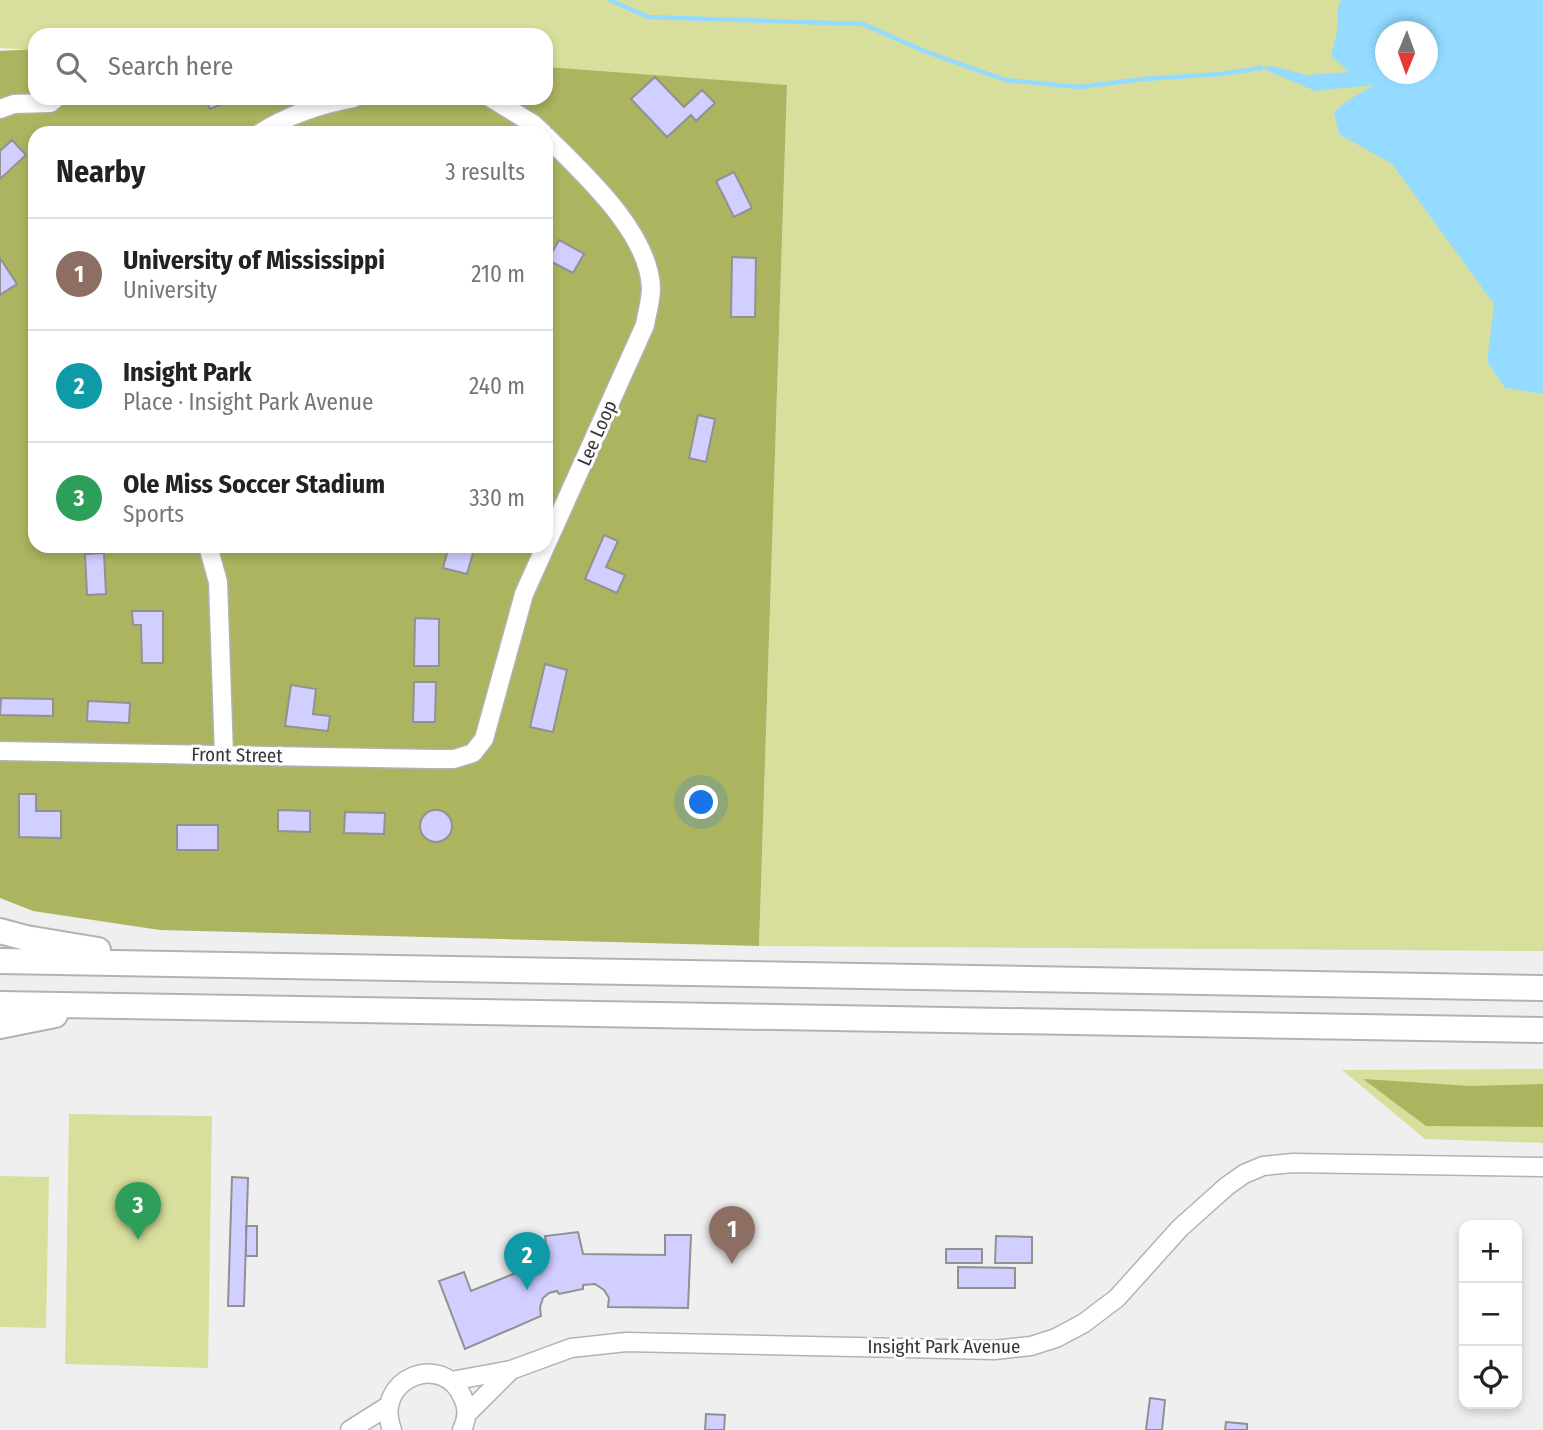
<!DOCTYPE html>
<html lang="en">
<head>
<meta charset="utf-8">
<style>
	body { margin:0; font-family:"Fira Sans Condensed",sans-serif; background:#f2f2f2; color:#222 }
	.controls { position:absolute; right:21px; bottom:21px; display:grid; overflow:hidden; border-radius:14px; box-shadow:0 4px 10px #0003 }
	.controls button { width:63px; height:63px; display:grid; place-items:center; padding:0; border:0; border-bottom:2px solid #e0e0e0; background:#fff; color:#222; font:35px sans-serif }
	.compass { position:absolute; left:1375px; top:21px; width:63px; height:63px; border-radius:50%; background:#fff; box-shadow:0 4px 10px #0003; rotate:181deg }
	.you { position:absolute; left:702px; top:803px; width:24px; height:24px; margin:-18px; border:5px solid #fff; border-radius:50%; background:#1a73e8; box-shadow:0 0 0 10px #1a73e833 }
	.badge { display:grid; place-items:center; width:46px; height:46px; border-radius:50%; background:#8f1e80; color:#fff; font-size:23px; font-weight:700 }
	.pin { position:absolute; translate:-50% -58px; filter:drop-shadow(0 2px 4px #0008) }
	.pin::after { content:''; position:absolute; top:37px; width:24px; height:21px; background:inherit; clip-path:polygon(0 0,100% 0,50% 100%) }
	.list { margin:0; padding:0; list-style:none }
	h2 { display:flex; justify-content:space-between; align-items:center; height:91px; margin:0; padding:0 28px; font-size:30px }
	h2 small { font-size:23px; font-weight:400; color:#767676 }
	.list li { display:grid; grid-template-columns:46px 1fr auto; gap:21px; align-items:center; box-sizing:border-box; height:112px; padding:0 28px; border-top:2px solid #e0e0e0 }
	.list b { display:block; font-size:26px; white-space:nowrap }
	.list p { margin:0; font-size:23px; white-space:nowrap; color:#767676 }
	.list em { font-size:23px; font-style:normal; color:#767676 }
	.icon { flex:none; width:38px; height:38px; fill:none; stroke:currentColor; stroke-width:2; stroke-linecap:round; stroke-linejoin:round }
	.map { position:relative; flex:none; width:1543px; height:1430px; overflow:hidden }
	.search { position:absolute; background:#fff; box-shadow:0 4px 10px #0003; left:28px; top:28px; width:525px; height:77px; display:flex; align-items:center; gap:18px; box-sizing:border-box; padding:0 24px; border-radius:21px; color:#767676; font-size:26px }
	.panel { position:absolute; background:#fff; box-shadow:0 4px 10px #0003; left:28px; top:126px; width:525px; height:427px; border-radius:21px }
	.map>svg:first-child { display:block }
	.green { fill:#d8df9c; fill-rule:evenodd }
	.forest { fill:#acb460; fill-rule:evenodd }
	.water { fill:#94dbff; fill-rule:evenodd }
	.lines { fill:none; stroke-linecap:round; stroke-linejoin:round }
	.stream { stroke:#94dbff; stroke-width:4.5 }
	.building { fill:#d0cfff; stroke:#919192; stroke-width:2 }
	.minor-casing { stroke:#b2b2b4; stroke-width:21 }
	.highway-casing { stroke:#b2b2b4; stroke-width:28 }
	.minor { stroke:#fff; stroke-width:18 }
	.highway { stroke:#fff; stroke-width:24 }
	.labels { text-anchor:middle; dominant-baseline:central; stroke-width:6; stroke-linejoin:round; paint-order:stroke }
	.street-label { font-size:19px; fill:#363636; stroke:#fcfcfe }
</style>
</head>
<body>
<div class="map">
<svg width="1543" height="1430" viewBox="0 0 1543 1430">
	<rect width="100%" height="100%" fill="#efeff0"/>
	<path class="green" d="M 0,0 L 1543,0 L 1543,951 L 759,946 L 787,85 L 546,74 L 546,35 L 35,35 L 35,50 L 0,48 ZM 1386,32 L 1428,32 L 1428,74 L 1386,74 Z
		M 1543,1069 L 1543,1143 L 1425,1139 L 1342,1070 Z
		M 69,1114 L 212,1116 L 208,1368 L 65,1364 Z
		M 0,1176 L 49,1177 L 46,1328 L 0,1327 Z"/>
	<path class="forest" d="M 35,49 L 35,98 L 546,98 L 546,67 L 787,85 L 759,946 L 160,930 L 33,911 L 0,898 L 0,51 ZM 35,133 L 546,133 L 546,546 L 35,546 Z
		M 1363,1079 L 1470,1086 L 1543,1084 L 1543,1127 L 1426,1126 Z"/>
	<path class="water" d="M 1341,0 L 1543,0 L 1543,394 L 1505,388 L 1487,362 L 1494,304 L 1392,164 L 1339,134 L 1334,112 L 1347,101 L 1374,85 L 1315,91 L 1261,68 L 1271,66 L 1307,75 L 1349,72 L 1331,56 L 1337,31 L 1338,8 ZM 1386,32 L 1428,32 L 1428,74 L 1386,74 Z"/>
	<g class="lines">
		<path class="stream" d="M 610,0 L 648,17 L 863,24 L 924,51 L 1005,80 L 1079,87 L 1144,79 L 1221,74 L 1261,68"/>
	</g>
	<path class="building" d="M 655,77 L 684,107 L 702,90 L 715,103 L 696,121 L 691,115 L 667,137 L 631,99 Z
		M 205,98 L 236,98 L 210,109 Z
		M 12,140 L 26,155 L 0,179 L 0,151 Z
		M 734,172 L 752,208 L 734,217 L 716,181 Z
		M 559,240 L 584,254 L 573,273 L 548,260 Z
		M 732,257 L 756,258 L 755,317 L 731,317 Z
		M 0,258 L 17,284 L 0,295 Z
		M 698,415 L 715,419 L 706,462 L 689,458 Z
		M 604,535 L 618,541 L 606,567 L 625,575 L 617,593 L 585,579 Z
		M 449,546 L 475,546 L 467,574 L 443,568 Z
		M 104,553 L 106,594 L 87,595 L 85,554 Z
		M 132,611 L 163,611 L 163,663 L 142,663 L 141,625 L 133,625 Z
		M 415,618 L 439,619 L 439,666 L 414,666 Z
		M 545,664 L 567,670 L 553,732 L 530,727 Z
		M 414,682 L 436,682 L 435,722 L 413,722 Z
		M 291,685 L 316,689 L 313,714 L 330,716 L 328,731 L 285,726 Z
		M 1,698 L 53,699 L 53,716 L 0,715 Z
		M 88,701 L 130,703 L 129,723 L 87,721 Z
		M 19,794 L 36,794 L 36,811 L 61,811 L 61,838 L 19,837 Z
		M420 826a16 16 0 1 1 32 0a16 16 0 1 1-32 0Z
		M 278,810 L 310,811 L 310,832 L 278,831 Z
		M 345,812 L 385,813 L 384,834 L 344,833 Z
		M 177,825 L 218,825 L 218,850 L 177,850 Z
		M 232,1177 L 248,1178 L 244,1306 L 228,1306 Z
		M 246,1226 L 257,1226 L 257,1256 L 246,1256 Z
		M 578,1232 L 583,1254 L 665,1255 L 665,1235 L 691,1235 L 688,1308 L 608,1307 L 609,1298 L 604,1290 L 595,1284 L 583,1285 L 583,1289 L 559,1294 L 557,1291 L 549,1293 L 543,1298 L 540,1307 L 541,1316 L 465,1349 L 439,1281 L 464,1272 L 471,1291 L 548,1260 L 545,1236 Z
		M 996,1236 L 1032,1237 L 1032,1263 L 995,1263 Z
		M 946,1249 L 982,1249 L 982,1263 L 946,1263 Z
		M 958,1267 L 1015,1268 L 1015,1288 L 958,1288 Z
		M 1150,1398 L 1165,1400 L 1162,1430 L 1146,1430 Z
		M 706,1414 L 725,1415 L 724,1430 L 705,1430 Z
		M 1226,1422 L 1247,1424 L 1247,1430 L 1225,1430 Z"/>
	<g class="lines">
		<defs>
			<path id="minor" d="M 491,98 L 533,124 L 543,133
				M 0,109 L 14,104 L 50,103 L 56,98
				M 260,133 C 288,115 322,104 354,98
				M 208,546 L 218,582 L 224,755
				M 0,751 L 431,759 L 454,759 L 473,753 L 484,739 L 524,594 L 645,325 C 647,313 651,300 651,288 C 649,232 583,173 546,136
				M 451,1381 L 511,1370 L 571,1348 L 626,1342 L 994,1350 L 1031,1346 L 1056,1338 L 1084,1323 L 1117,1298 L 1180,1228 L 1227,1186 L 1244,1174 L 1263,1166 L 1293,1163 L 1543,1167
				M 467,1414 L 511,1370
				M 350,1430 L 388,1406
				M 392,1430 C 372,1379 443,1350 463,1398 C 468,1408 467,1420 462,1430"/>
			<path id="highway" d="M 0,931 L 26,938 L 98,950
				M 0,961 L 1543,988
				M 0,1004 L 1543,1030
				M 0,1026 L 55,1015"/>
		</defs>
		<use href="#minor" class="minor-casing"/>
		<use href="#highway" class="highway-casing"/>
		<use href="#minor" class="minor"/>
		<use href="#highway" class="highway"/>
	</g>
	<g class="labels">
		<g class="street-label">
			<text transform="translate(597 433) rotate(-66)">Lee Loop</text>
			<text transform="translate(237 755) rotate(1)">Front Street</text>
			<text x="944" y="1346">Insight Park Avenue</text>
		</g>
	</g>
</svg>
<div class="controls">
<button>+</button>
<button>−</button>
<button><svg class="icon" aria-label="locate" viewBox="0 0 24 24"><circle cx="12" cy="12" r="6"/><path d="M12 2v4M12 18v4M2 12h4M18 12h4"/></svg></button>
</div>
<svg class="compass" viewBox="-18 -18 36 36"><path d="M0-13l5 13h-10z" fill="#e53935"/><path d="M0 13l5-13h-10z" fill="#767676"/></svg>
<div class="you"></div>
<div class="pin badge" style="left:732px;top:1264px;background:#8d6e63">1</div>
<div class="pin badge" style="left:527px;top:1290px;background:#0f9aa8">2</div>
<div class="pin badge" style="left:138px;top:1240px;background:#2e9e5b">3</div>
<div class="search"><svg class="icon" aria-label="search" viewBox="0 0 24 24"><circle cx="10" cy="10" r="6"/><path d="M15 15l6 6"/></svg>Search here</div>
<section class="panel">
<h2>Nearby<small>3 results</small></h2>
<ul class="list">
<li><span class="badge" style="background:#8d6e63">1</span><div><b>University of Mississippi</b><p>University</p></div><em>210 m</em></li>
<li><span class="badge" style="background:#0f9aa8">2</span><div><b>Insight Park</b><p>Place · Insight Park Avenue</p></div><em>240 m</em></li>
<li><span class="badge" style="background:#2e9e5b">3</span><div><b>Ole Miss Soccer Stadium</b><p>Sports</p></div><em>330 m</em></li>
</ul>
</section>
</div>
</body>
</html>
